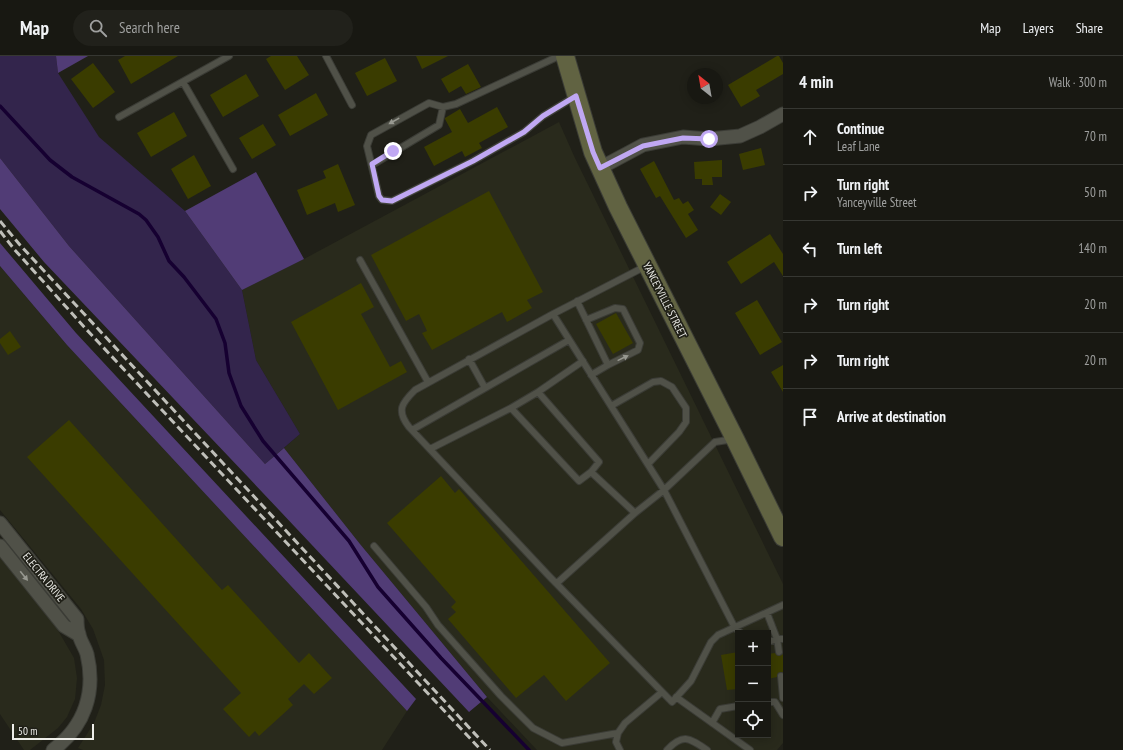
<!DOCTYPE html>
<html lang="en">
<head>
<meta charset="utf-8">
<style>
	body { margin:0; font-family:"PT Sans Narrow",sans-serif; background:#21211b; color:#f1f3f6 }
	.controls { position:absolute; right:12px; bottom:12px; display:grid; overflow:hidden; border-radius:0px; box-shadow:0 2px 10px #0003 }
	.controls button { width:36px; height:36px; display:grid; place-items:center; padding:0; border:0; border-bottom:1px solid #363732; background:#181812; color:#f1f3f6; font:20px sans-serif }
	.compass { position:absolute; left:687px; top:12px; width:36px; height:36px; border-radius:50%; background:#181812; box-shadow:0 2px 10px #0003; rotate:329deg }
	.scale { position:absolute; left:12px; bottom:10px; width:82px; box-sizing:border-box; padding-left:4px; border:2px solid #eeeee9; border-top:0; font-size:11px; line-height:14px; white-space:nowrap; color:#eeeee9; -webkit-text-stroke:3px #202018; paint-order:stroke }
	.stop { position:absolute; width:12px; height:12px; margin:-9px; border:3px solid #c0a8f3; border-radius:50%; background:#fff }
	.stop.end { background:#c0a8f3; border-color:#fff; box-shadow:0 1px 4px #0008 }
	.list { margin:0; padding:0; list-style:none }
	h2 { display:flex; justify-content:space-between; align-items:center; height:52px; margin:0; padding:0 16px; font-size:17px }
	h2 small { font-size:13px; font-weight:400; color:#9fa09f }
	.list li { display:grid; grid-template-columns:26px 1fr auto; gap:12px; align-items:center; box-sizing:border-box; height:56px; padding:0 16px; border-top:1px solid #363732 }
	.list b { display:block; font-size:15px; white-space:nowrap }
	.list p { margin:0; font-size:13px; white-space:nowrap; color:#9fa09f }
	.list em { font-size:13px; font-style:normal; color:#9fa09f }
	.icon { flex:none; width:22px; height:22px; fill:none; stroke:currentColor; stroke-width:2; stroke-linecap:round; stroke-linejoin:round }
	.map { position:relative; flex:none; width:783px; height:694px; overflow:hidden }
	header { display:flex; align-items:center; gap:24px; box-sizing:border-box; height:56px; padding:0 20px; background:#181812; border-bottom:1px solid #363732 }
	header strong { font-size:19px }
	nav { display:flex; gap:22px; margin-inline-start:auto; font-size:14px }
	.search { width:280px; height:36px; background:#21211b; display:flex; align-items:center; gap:10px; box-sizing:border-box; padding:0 14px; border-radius:22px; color:#9fa09f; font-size:15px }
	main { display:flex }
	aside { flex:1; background:#181812 }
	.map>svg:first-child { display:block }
	.built { fill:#292a1c; fill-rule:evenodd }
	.green { fill:#33254c }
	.forest { fill:#513c76 }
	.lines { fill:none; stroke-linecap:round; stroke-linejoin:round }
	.stream { stroke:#160031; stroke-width:3.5 }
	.building { fill:#3a3c00 }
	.service-casing { stroke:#3b3c36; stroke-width:8 }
	.minor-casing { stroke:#3b3c36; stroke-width:15 }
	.secondary-casing { stroke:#3b3c36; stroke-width:20 }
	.service { stroke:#505148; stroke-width:6 }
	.minor { stroke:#505148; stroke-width:13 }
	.secondary { stroke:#616342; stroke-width:18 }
	.rail { stroke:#bfbfb9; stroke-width:3; stroke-dasharray:8 4; stroke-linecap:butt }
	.oneway { fill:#979890 }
	.route { stroke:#c0a8f3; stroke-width:5 }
	.labels { text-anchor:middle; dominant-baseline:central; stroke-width:3.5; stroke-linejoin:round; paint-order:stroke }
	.street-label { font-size:11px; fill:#eeeee9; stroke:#202018 }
</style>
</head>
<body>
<header>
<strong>Map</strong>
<div class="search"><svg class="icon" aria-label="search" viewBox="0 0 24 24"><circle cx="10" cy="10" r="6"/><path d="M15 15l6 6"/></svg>Search here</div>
<nav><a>Map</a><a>Layers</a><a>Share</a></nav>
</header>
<main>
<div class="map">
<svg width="783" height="694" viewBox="0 0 783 694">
	<rect width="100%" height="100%" fill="#202018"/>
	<path class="built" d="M 559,66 L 574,100 L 783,528 L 783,687 L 777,694 L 537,694 L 487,641 L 360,488 L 284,392 L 300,378 L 256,304 L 242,234 L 304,203 ZM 738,577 L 768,577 L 768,679 L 738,679 Z
		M 0,210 L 67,289 L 407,655 L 382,694 L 83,694 L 78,692 L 94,667 L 101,649 L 105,629 L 104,604 L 93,573 L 81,553 L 0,454 Z
		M 0,500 L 56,571 L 74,602 L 77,622 L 75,643 L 67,661 L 58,672 L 30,694 L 24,694 L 0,658 Z"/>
	<path class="green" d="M 0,0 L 56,0 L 58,17 L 99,81 L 185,155 L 242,234 L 256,304 L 300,378 L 265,408 L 69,190 L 0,102 Z"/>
	<path class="forest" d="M 56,0 L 88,0 L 58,17 Z
		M 0,102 L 69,190 L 265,408 L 284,392 L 360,488 L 487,641 L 469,656 L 248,421 L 44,206 L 0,153 Z
		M 256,116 L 304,203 L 242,234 L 185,155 Z
		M 0,187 L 76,277 L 416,643 L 407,655 L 67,289 L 0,210 Z"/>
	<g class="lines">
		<path class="stream" d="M 0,50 L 50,104 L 72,121 L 139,158 L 146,164 L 158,181 L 169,205 L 184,221 L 216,263 L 225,287 L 229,317 L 241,350 L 263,385 L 349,485 L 378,531 L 441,602 L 529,694"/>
	</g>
	<path class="building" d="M 125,0 L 178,0 L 131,28 L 118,4 Z
		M 271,0 L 297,0 L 309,19 L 285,34 L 266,3 Z
		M 416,0 L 448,0 L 422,13 Z
		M 777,0 L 779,0 L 783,7 L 783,18 L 756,34 L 760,40 L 741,51 L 728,29 Z
		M 385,2 L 397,25 L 367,40 L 355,17 Z
		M 93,7 L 115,36 L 93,52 L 71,23 Z
		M 468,8 L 481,31 L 466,38 L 461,30 L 449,37 L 441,23 Z
		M 246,18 L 259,40 L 223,61 L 210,39 Z
		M 316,37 L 328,59 L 290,80 L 278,59 Z
		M 497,51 L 508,71 L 479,87 L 482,92 L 465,101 L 462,95 L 434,110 L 424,91 L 452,76 L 445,63 L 445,62 L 460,53 L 468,67 Z
		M 174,56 L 187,80 L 151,101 L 137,77 Z
		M 263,68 L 276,89 L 252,103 L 239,82 Z
		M 761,92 L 765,109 L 743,114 L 739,98 Z
		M 194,99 L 211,130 L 188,143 L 171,113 Z
		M 722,104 L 722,121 L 712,121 L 713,129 L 702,129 L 702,123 L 695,123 L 694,106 Z
		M 654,105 L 674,144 L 679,142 L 683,148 L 688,145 L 694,154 L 688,158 L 698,174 L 686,182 L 660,140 L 656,142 L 640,113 Z
		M 338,108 L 355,149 L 338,156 L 335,147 L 307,159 L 297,134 L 326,122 L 323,115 Z
		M 489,135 L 543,236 L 527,244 L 532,252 L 507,266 L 502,256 L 432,294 L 422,277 L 427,275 L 419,258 L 406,265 L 371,199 Z
		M 720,138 L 731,146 L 721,159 L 710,151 Z
		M 770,178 L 783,198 L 783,220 L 774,206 L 741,228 L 727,206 Z
		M 361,227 L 374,251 L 361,258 L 390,311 L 401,305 L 407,316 L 338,354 L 291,266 Z
		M 757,244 L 782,286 L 760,299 L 735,257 Z
		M 616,257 L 633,287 L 613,298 L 596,268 Z
		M 10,275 L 21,291 L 8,299 L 0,287 L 0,283 Z
		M 783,309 L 783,336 L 771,316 Z
		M 69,364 L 222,534 L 228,529 L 299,607 L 309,597 L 332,622 L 314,638 L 304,628 L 288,643 L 293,649 L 259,680 L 255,675 L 249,681 L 223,653 L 241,637 L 27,401 Z
		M 441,420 L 455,437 L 459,433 L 610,607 L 566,645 L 544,619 L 516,642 L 448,563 L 456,556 L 451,551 L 456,546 L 387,467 Z
		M 738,596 L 738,633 L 727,634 L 721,599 Z
		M 775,597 L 779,600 L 783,598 L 783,616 L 778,617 L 777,621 L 768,623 L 768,598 Z"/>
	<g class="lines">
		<defs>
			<path id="service" d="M 326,0 L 352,49
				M 559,0 L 456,48 L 443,51 L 429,47 L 371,79 L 367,90 L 379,140 L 382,144 L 392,145 L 473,105 L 524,76 L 543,60 L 576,40
				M 183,26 L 233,113
				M 119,61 L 229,0
				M 372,109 L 439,69 L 443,51
				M 360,204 L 428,326
				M 646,210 L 553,258 L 415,334 C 402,347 396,354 409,371 L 549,520 L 672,646 L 691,625 L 711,586 L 718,579 L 783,549
				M 577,245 L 608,309 L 638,294 L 640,287 L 623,253 L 615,252 L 586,264
				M 553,258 L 664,434 L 715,386 L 734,383
				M 469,303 L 485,332
				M 591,319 L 608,309
				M 538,336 L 599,406 L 591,416
				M 611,350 L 653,326 L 661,325 L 672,331 L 686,352 L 686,366 L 679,376 L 648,408
				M 511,352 L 538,336 L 583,305
				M 412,374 L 569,284
				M 430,393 L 511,352 L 579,425 L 591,416 L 635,457
				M 374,490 L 426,551 L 438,569 L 501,640 L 533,672 L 562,687 L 618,677
				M 557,527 L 635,457 L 664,434 L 735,572 L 741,577
				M 767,557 L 777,583 L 783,583
				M 768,586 L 777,583 L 779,596
				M 781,620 L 783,642
				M 676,641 L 750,694
				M 768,646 L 775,646 L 783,659
				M 712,667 L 720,653 L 738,650
				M 620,694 L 616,686 L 618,677 L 625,667 L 662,636
				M 667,694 C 683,677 689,682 707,694"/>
			<path id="minor" d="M 600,112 L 643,89 L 683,81 L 709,83 L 740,80 L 760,71 L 783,58
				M 0,467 L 77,563 C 77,568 77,573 79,578 C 80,585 85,591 87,598 C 96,636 85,670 53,694
				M 0,490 L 64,570 L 79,579"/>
			<path id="secondary" d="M 565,0 L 593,96 L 618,151 L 735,383 L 783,481"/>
		</defs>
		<use href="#service" class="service-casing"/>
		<use href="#minor" class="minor-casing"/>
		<use href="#secondary" class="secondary-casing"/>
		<use href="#service" class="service"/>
		<use href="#minor" class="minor"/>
		<use href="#secondary" class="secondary"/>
		<path class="rail" d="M 0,165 L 20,189 L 490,694
			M 0,175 L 14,193 L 86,273 L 481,694"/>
	</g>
	<defs><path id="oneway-solid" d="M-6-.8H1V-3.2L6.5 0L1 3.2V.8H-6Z"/></defs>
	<g class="oneway">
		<use href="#oneway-solid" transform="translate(394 65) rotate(151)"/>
		<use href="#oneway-solid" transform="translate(623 302) rotate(-26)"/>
		<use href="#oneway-solid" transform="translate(24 520) rotate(51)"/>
	</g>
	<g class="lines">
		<path class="route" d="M 393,95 L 372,108 L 379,140 L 382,144 L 392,145 L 473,105 L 524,76 L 543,60 L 576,40 L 593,96 L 600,112 L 643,90 L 683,82 L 709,83"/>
	</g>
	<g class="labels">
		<g class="street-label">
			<text transform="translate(665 244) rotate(63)">YANCEYVILLE STREET</text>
			<text transform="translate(44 521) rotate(51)">ELECTRA DRIVE</text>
		</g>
	</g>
</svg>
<div class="controls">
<button>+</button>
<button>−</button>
<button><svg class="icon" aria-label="locate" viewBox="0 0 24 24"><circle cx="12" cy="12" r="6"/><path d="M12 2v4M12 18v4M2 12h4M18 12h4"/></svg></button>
</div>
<svg class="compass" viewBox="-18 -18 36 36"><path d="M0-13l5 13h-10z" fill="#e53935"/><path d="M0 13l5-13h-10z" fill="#9fa09f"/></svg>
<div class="scale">50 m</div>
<div class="stop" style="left:709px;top:83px"></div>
<div class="stop end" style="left:393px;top:95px"></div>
</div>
<aside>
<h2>4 min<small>Walk · 300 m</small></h2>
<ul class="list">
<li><svg class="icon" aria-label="ahead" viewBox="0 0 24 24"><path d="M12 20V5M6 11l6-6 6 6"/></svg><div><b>Continue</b><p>Leaf Lane</p></div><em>70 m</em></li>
<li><svg class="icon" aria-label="right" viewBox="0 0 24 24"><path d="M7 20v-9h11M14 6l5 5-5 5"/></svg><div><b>Turn right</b><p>Yanceyville Street</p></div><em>50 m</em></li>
<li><svg class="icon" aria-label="left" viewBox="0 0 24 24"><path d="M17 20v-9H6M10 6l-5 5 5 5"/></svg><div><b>Turn left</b></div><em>140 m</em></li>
<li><svg class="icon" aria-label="right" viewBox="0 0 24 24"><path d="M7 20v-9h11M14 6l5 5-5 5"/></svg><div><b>Turn right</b></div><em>20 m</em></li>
<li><svg class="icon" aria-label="right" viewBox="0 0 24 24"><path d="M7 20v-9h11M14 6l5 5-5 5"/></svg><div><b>Turn right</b></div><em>20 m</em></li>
<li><svg class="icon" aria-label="arrive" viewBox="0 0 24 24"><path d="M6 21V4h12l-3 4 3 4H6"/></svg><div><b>Arrive at destination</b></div></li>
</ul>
</aside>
</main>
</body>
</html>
